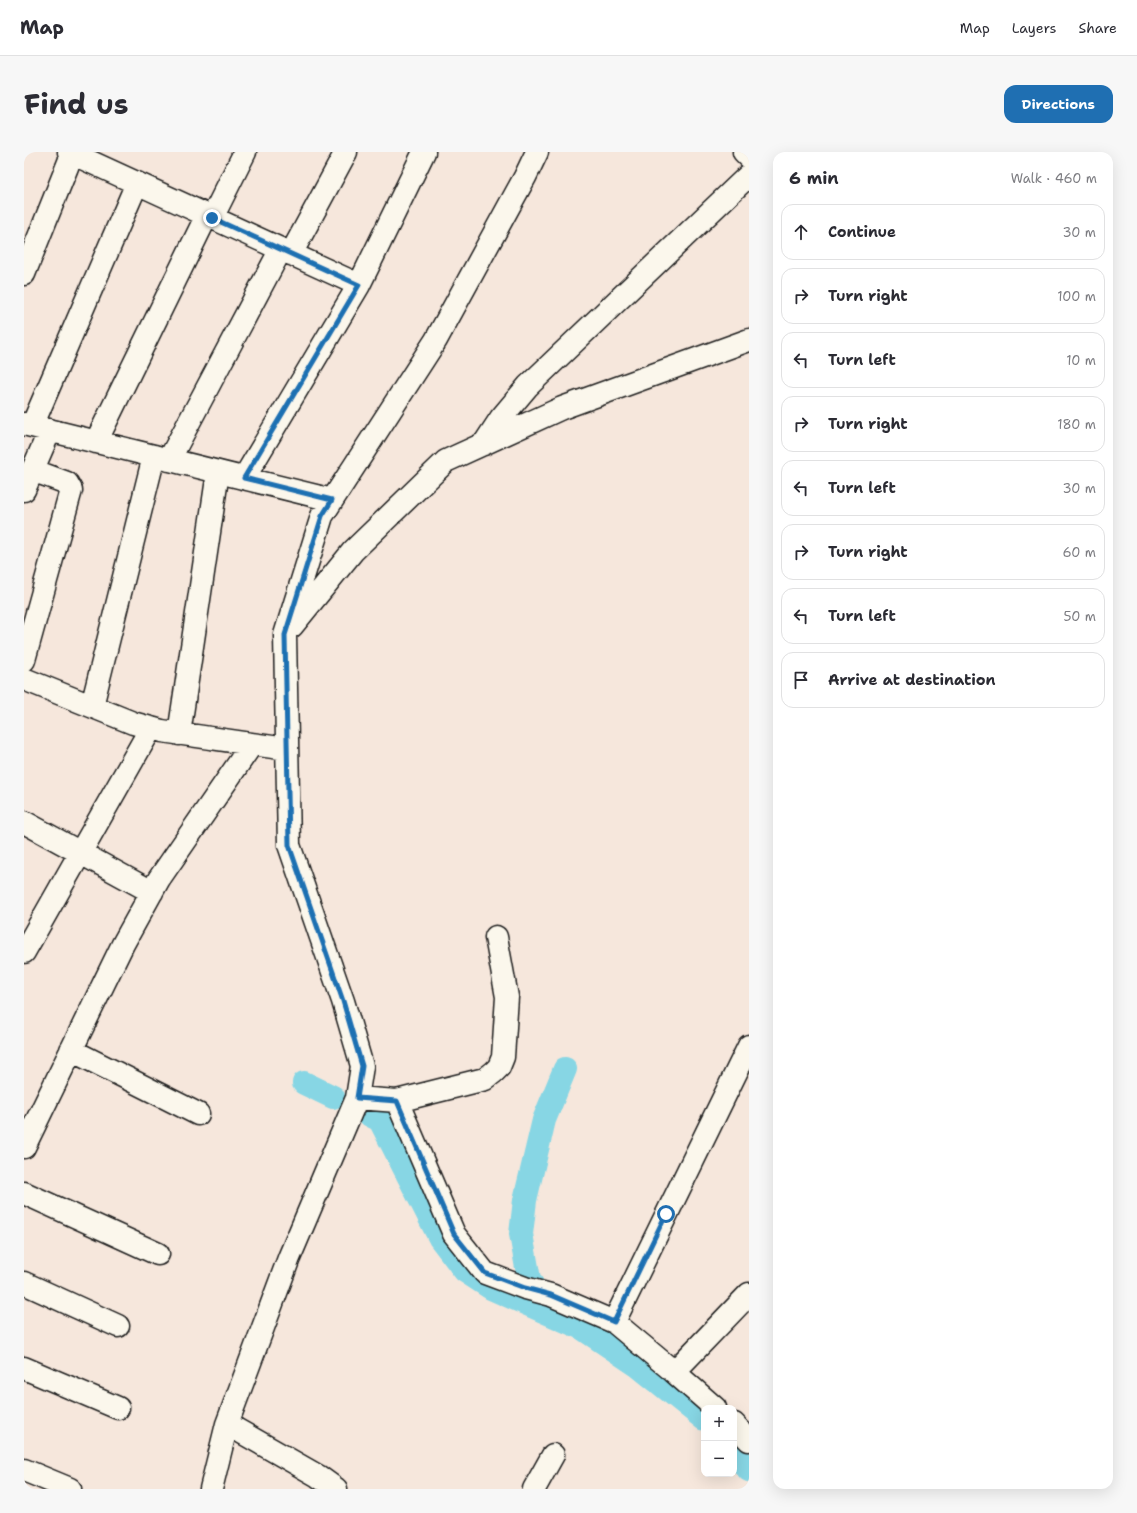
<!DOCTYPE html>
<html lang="en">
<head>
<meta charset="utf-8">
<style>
	body { margin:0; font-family:"Shantell Sans",sans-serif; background:#f7f7f7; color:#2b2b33 }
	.controls { position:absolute; right:12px; bottom:12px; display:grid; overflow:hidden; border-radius:8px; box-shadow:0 4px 16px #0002 }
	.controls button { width:36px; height:36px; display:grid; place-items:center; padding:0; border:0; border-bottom:1px solid #e1e1e2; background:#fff; color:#2b2b33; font:20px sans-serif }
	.stop { position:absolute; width:12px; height:12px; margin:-9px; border:3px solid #1f6fb2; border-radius:50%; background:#fff }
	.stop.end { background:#1f6fb2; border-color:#fff; box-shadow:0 1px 4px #0008 }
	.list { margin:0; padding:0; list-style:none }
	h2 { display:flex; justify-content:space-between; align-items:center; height:52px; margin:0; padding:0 16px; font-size:17px }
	h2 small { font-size:13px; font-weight:400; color:#7c7c81 }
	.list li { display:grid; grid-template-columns:26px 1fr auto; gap:12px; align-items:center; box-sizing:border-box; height:56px; margin:0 8px 8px; padding:0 8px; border:1px solid #e1e1e2; border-radius:12px }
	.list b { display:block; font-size:15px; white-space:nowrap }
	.list em { font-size:13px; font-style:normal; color:#7c7c81 }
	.icon { flex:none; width:22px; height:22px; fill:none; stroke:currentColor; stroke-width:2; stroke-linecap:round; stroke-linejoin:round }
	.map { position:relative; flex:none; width:725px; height:1337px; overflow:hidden; border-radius:12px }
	header { display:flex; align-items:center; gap:24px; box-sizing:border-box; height:56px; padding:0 20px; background:#fff; border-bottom:1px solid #e1e1e2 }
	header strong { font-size:19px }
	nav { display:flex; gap:22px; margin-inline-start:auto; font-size:14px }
	.intro { display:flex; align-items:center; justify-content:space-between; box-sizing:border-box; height:96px; padding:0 24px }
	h1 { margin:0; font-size:28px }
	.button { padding:10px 18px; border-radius:12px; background:#1f6fb2; color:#fff; font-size:14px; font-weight:700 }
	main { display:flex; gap:24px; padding:0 24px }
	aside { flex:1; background:#fff; border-radius:12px; box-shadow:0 4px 16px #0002 }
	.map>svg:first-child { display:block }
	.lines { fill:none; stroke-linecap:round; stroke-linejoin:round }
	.canal { stroke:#87d6e4; stroke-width:24 }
	.minor-casing { stroke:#1c1c1c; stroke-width:25 }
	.minor { stroke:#fbf7ec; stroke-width:22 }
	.route { stroke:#1f6fb2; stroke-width:5 }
</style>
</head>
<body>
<header>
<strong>Map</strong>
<nav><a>Map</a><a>Layers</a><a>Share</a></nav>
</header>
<div class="intro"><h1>Find us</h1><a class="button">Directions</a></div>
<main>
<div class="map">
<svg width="725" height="1337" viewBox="0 0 725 1337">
	<rect width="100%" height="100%" fill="#f6e7dc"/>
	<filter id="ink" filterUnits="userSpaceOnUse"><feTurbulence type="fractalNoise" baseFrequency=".025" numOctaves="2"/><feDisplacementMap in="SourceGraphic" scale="8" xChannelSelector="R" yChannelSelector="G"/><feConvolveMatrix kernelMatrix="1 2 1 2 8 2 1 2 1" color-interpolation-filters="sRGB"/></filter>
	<g filter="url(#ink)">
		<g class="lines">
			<path class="canal" d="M 280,931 L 309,945
				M 346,963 L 356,968 L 416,1086 L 441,1119 L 467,1136 L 558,1176 L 613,1213 L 680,1267
				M 520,1154 L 505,1127 L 497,1082 L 501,1048 L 520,968 L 541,917
				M 710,1301 L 725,1318"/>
			<defs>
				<path id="minor" d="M 45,0 L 335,133
					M 720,0 L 725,5
					M 188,66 L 221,0
					M 267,102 L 322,0
					M 0,122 L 49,0
					M 0,272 L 308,348
					M 8,274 L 113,31
					M 72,290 L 183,63
					M 460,292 L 477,266 L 504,234 L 725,23
					M 145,308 L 257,97
					M 220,326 L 335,133 L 400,0
					M 0,338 L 26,278
					M 268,474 L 329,399 L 422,309 L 538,256 L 725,188
					M 0,508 L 47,338 L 43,331 L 8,318
					M 0,527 L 109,571 L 138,579 L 263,597
					M 68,554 L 130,304
					M 155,582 L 194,320
					M 0,670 L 128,740
					M 0,800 L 127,576
					M 47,898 L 174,962
					M 333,946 L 373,949 L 461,927 L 470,920 L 475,915 L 479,905 L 483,845 L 472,785
					M 373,949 L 430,1082 L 461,1121 L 501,1136 L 527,1143 L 590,1170
					M 0,995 L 99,792 L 135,727 L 228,592
					M 0,1041 L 134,1102
					M 0,1131 L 94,1174
					M 0,1216 L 94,1256
					M 650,1220 L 590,1170 L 725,894
					M 691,1256 L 650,1220 L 725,1142
					M 203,1272 L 294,1324 L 312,1337
					M 710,1272 L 725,1288
					M 0,1318 L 46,1337
					M 187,1337 L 203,1272 L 265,1106 L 333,946 L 338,914 L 319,849 L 265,693 L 261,483 L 298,364 L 412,188 L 501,25 L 513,0
					M 510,1337 L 529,1303"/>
			</defs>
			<use href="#minor" class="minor-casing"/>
			<use href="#minor" class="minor"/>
		</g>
	</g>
	<g class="lines" filter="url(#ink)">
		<path class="route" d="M 188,66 L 335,133 L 220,326 L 308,348 L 298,364 L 261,483 L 265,693 L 319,849 L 338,914 L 333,946 L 373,949 L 430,1082 L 461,1121 L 501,1136 L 527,1143 L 590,1170 L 642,1062"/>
	</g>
</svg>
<div class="controls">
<button>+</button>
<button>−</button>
</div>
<div class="stop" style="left:642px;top:1062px"></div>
<div class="stop end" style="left:188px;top:66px"></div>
</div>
<aside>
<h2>6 min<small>Walk · 460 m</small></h2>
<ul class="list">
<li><svg class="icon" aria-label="ahead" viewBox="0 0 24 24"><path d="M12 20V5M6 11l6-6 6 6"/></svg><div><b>Continue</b></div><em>30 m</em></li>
<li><svg class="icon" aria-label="right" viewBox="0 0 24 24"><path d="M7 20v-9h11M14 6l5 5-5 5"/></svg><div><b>Turn right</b></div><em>100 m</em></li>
<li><svg class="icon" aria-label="left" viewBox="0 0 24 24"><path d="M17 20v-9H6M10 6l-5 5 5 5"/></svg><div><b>Turn left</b></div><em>10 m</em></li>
<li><svg class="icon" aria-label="right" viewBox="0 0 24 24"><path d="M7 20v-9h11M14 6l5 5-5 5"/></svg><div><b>Turn right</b></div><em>180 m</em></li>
<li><svg class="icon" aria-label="left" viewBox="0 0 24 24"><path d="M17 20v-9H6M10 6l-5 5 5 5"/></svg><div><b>Turn left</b></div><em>30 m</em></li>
<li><svg class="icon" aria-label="right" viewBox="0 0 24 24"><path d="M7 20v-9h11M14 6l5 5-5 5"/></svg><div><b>Turn right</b></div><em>60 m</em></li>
<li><svg class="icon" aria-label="left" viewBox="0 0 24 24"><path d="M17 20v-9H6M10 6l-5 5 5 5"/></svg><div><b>Turn left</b></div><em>50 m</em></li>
<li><svg class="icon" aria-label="arrive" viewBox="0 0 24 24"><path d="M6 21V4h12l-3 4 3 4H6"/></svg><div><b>Arrive at destination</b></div></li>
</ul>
</aside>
</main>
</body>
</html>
